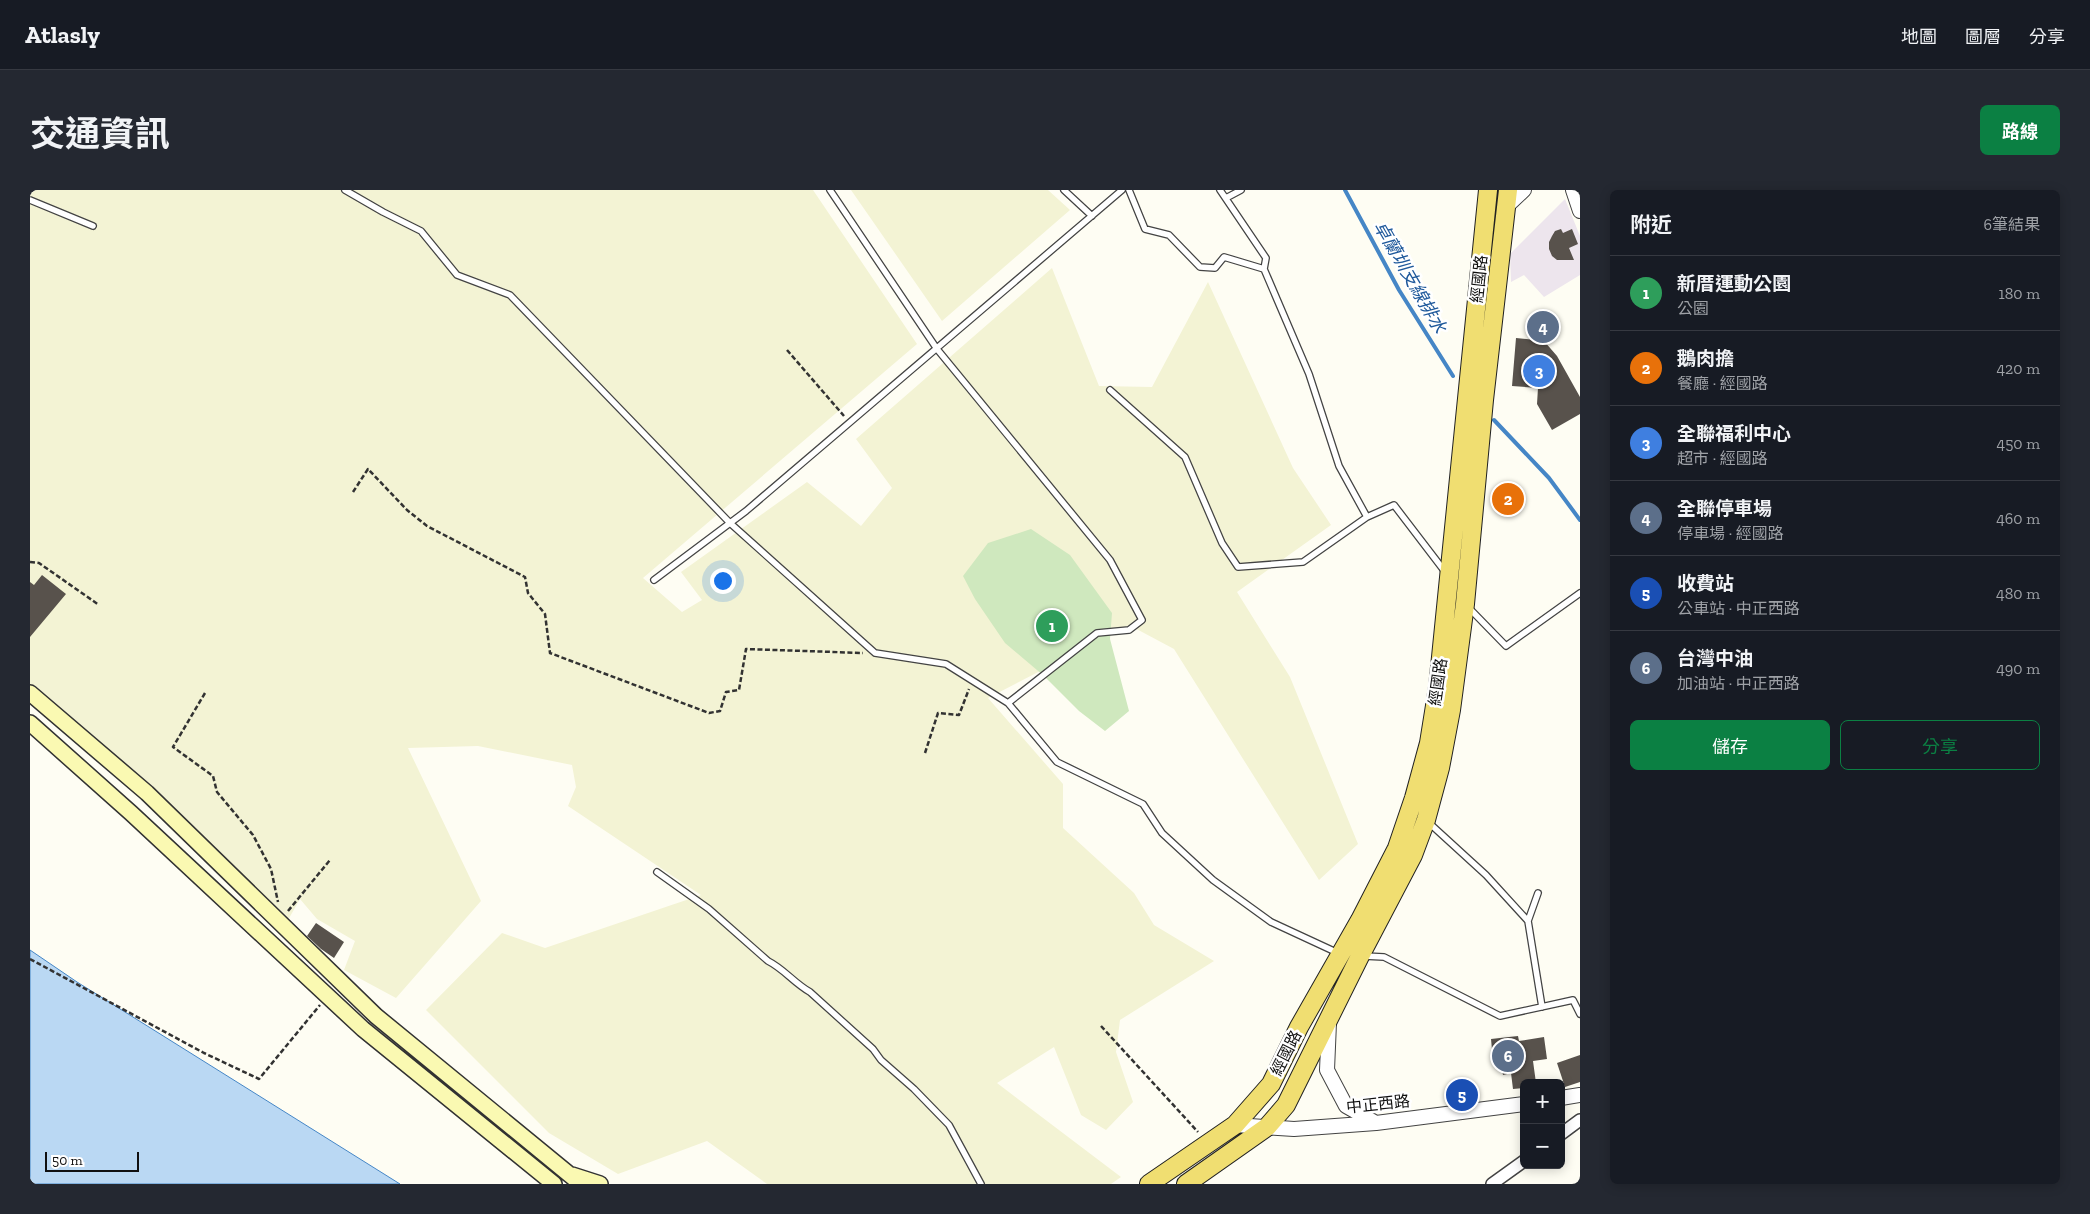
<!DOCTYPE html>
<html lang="zh-TW">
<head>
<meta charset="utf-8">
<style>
	body { margin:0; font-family:"Zilla Slab","Noto Sans TC",serif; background:#242831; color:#f1f3f6 }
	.controls { position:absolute; right:15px; bottom:15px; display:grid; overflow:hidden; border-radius:8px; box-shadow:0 2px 12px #0003 }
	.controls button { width:45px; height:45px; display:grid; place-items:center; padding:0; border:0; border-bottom:1px solid #363941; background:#171b24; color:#f1f3f6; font:25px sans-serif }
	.scale { position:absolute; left:15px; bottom:12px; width:94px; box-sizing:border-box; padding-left:5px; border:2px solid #101010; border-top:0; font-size:14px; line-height:18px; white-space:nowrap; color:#101010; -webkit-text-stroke:4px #fff; paint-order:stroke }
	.you { position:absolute; left:692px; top:390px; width:18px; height:18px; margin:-12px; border:4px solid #fff; border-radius:50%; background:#1a73e8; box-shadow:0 0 0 8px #1a73e833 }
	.badge { display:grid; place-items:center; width:32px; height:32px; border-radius:50%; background:#0b8043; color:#fff; font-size:16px; font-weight:700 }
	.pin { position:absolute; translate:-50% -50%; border:2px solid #fff; box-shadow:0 1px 5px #0006 }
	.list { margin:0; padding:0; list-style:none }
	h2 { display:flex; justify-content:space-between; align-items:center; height:65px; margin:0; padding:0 20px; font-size:21px }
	h2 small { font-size:16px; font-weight:400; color:#9ea1a6 }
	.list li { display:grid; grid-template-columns:32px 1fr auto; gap:15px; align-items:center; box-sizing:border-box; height:75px; padding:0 20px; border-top:1px solid #363941 }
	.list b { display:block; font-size:19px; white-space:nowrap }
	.list p { margin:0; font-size:16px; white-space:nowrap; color:#9ea1a6 }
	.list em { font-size:16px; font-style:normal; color:#9ea1a6 }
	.actions { display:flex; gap:10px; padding:15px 20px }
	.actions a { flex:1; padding:11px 0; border:1px solid #0b8043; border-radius:8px; text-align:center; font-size:18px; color:#0b8043 }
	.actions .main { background:#0b8043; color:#fff }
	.map { position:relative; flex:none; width:1550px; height:994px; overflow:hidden; border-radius:8px }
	header { display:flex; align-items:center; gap:30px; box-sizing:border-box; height:70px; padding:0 25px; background:#171b24; border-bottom:1px solid #363941 }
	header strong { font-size:24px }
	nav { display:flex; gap:28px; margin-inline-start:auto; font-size:18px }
	.intro { display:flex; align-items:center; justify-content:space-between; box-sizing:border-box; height:120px; padding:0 30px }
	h1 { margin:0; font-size:35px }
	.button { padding:12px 22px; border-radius:8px; background:#0b8043; color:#fff; font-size:18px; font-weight:700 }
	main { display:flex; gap:30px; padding:0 30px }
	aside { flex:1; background:#171b24; border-radius:8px; box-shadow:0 2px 12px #0003 }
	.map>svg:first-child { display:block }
	.industrial { fill:#ede5ed }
	.farmland { fill:#f3f3d4 }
	.green { fill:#cfe8be }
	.water { fill:#bad8f3; stroke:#4586c6 }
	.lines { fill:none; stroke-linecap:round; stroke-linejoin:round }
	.stream { stroke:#4586c6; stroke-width:4 }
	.building { fill:#58524c }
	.service-casing { stroke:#434343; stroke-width:8 }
	.minor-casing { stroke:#434343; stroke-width:14 }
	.tertiary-casing { stroke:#434343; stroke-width:16 }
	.secondary-casing { stroke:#323232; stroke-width:18 }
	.primary-casing { stroke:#212121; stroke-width:20 }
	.path { stroke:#323232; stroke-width:2.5; stroke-dasharray:5 2.5; stroke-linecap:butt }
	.service { stroke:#fff; stroke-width:5.5 }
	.minor { stroke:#fff; stroke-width:11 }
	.tertiary { stroke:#fff; stroke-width:14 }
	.secondary { stroke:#faf9b2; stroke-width:15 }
	.primary { stroke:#f0de71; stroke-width:18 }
	.labels { text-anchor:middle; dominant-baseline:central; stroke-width:5; stroke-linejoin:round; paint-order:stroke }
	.street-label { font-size:16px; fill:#101010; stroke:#fff }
	.water-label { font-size:18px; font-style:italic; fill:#1f599b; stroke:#fff }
</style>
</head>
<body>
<header>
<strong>Atlasly</strong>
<nav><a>地圖</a><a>圖層</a><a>分享</a></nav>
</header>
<div class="intro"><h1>交通資訊</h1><a class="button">路線</a></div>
<main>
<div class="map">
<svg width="1550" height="994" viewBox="0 0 1550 994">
	<rect width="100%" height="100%" fill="#fefdf3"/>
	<path class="industrial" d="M 1535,9 L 1550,46 L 1550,85 L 1514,107 L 1494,85 L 1481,92 L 1480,64 Z"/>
	<path class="farmland" d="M 0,0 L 783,0 L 887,154 L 613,388 L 652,422 L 672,410 L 651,382 L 777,292 L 831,336 L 862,298 L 826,249 L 1022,78 L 1069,196 L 1122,197 L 1178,92 L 1263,278 L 1301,335 L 1207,402 L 1260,487 L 1328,654 L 1289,690 L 1144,459 L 1099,435 L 958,508 L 1033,594 L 1033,638 L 1104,703 L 1124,735 L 1184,771 L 1090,830 L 1086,862 L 1103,912 L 1076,940 L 1051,925 L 1024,857 L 967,893 L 1091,987 L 1081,994 L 737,994 L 677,951 L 588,984 L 519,943 L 396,820 L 472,743 L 515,758 L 671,705 L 538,616 L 546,597 L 542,575 L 448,556 L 378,558 L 451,711 L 366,808 L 314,780 L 325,751 L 287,729 L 270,709 L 254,737 L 0,495 Z
		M 821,0 L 1018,0 L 1040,20 L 912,131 Z"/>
	<path class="green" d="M 1001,339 L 1040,365 L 1082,423 L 1080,449 L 1099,521 L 1075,541 L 1049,521 L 1014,486 L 975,453 L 945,409 L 933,386 L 958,353 Z"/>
	<path class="water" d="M 0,760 L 47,792 L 370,994 L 0,994 Z"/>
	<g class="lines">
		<path class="stream" d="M 1315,0 L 1369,100 L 1423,186
			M 1464,230 L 1519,288 L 1550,330"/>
	</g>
	<path class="building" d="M 1531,39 L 1533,43 L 1542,39 L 1548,54 L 1539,58 L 1544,70 L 1527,70 L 1522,66 L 1519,59 L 1519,52 L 1522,46 L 1525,41 Z
		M 1486,148 L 1514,151 L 1527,166 L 1550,207 L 1550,224 L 1522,240 L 1507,214 L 1508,198 L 1482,196 Z
		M 12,385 L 36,404 L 0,447 L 0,392 L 4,395 Z
		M 286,733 L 314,752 L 304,768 L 291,759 L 277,746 Z
		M 1488,846 L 1489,851 L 1514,847 L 1517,869 L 1503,871 L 1506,893 L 1494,893 L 1494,898 L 1483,899 L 1481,883 L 1473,885 L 1470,869 L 1463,870 L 1461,849 Z
		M 1550,865 L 1550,892 L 1535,897 L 1527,873 Z"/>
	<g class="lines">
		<defs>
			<path id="service" d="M 315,0 L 353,22 L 391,41 L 427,85 L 480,105 L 700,333 L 845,463 L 916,474 L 978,513 L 1027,572 L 1113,614 L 1132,643 L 1183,690 L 1241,732 L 1308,763
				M 800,0 L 907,159 L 1080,370 L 1112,430 L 1099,440 L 1067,443 L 978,513
				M 1034,0 L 1062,26
				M 1099,0 L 1115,39 L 1139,45 L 1170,77 L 1185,78 L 1194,67 L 1234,79 L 1279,184 L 1309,276 L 1337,327
				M 1190,0 L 1236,68 L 1234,79
				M 1196,8 L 1211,0
				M 0,10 L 63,36
				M 1080,200 L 1155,267 L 1192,353 L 1208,377 L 1273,372 L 1337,327 L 1364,315 L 1416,383
				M 624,390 L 716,321 L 1092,0
				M 1438,417 L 1476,456 L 1550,403
				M 1398,632 L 1456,685 L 1498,731 L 1512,817
				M 627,682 L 679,719 L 738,771 C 754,779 764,793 780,802 L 843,859 L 851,870 L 884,899 L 919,935 L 951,994
				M 1498,731 L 1508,703
				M 1334,766 L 1354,767 L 1470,826 L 1543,810 L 1550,824"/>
			<path id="minor" d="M 1531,944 L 1550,930
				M 1462,994 L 1494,971"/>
			<path id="tertiary" d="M 1543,0 L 1550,21
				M 1476,17 L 1494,0
				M 1299,833 L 1297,880 L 1316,916 L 1346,933
				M 1531,908 L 1550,905
				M 1205,935 L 1264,939 L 1346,933 L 1494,914"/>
			<path id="secondary" d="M 0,503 L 117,603 L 346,826 L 551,994
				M 0,533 L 101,623 L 333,839 L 524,994
				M 542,985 L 570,994"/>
			<path id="primary" d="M 1119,994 L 1205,935 L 1241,894 L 1269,837 L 1330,730 L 1367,658 L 1384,608 L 1399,553 L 1408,497 L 1458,0
				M 1156,994 L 1237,937 L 1256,915 L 1330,766 L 1383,665 L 1396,630 L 1410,578 L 1421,520 L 1435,414 L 1454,210 L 1478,0"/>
		</defs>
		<use href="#service" class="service-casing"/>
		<use href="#minor" class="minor-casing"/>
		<use href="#tertiary" class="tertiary-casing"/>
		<use href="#secondary" class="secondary-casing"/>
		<use href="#primary" class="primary-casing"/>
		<path class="path" d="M 757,160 L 814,226
			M 323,302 L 338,279 L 377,320 L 397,336 L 495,387 L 498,403 L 515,424 L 520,463 L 679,523 L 690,521 L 696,502 L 709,500 L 716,459 L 833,463
			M 0,372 L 9,373 L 69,415
			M 175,503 L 143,557 L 183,586 L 187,602 L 223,645 L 241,679 L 248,712
			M 895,563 L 908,523 L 929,525 L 939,499
			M 258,721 L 300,670
			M 0,769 L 174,863 L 229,889 L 290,815
			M 1071,836 L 1168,942"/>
		<use href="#service" class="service"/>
		<use href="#minor" class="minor"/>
		<use href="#tertiary" class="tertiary"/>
		<use href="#secondary" class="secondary"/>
		<use href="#primary" class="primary"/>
	</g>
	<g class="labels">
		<g class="street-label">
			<text transform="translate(1449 89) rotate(-84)">經國路</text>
			<text transform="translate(1408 492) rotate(-82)">經國路</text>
			<text transform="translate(1256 863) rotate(-63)">經國路</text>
			<text transform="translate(1348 914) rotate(-6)">中正西路</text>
		</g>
		<g class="water-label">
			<text transform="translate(1380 87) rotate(60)">卓蘭圳支線排水</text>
		</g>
	</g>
</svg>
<div class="controls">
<button>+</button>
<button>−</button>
</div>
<div class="scale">50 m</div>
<div class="you"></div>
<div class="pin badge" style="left:1022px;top:436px;background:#2e9e5b">1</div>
<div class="pin badge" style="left:1478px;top:309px;background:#e8710a">2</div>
<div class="pin badge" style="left:1509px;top:181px;background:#3f7fe0">3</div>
<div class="pin badge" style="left:1513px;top:137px;background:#5c6f8a">4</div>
<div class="pin badge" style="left:1432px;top:905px;background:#1a4fb4">5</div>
<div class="pin badge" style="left:1478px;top:866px;background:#5c6f8a">6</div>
</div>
<aside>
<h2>附近<small>6筆結果</small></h2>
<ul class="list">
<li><span class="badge" style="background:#2e9e5b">1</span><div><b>新厝運動公園</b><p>公園</p></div><em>180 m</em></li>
<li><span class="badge" style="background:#e8710a">2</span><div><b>鵝肉擔</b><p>餐廳 · 經國路</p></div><em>420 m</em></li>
<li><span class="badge" style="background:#3f7fe0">3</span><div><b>全聯福利中心</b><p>超市 · 經國路</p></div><em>450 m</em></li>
<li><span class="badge" style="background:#5c6f8a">4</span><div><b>全聯停車場</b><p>停車場 · 經國路</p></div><em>460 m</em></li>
<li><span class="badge" style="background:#1a4fb4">5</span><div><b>收費站</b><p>公車站 · 中正西路</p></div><em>480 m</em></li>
<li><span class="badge" style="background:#5c6f8a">6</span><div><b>台灣中油</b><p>加油站 · 中正西路</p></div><em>490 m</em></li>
</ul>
<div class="actions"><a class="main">儲存</a><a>分享</a></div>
</aside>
</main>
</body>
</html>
